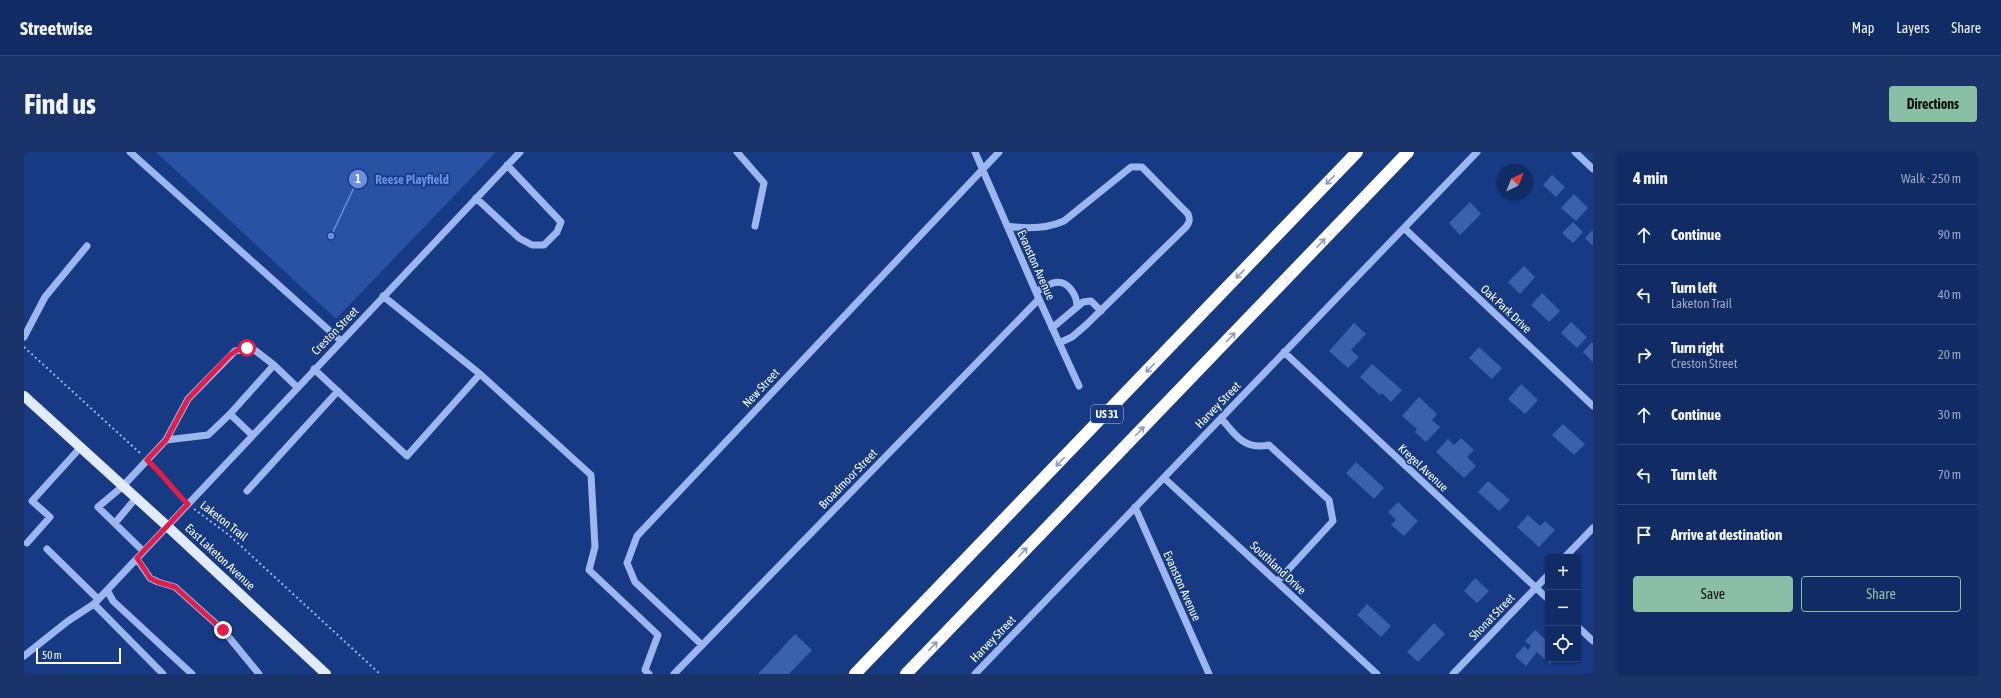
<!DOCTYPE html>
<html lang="en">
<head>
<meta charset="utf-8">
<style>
	body { margin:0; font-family:"Asap Condensed",sans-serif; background:#1a346a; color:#f1f3f6 }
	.controls { position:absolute; right:12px; bottom:12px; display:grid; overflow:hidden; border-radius:4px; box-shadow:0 1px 3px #0004 }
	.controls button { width:36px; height:36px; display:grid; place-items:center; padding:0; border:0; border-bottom:1px solid #304878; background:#112c64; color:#f1f3f6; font:20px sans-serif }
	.compass { position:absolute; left:1473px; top:12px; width:36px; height:36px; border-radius:50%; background:#112c64; box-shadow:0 1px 3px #0004; rotate:43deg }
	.scale { position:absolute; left:12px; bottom:10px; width:85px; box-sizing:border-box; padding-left:4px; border:2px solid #fff; border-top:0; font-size:11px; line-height:14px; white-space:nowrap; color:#fff; -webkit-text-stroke:3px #173a85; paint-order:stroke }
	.stop { position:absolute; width:12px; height:12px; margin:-9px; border:3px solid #e11d48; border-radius:50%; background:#fff }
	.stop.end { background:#e11d48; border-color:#fff; box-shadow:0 1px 4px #0008 }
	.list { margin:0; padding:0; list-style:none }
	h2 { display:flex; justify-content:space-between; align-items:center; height:52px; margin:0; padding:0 16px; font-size:17px }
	h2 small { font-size:13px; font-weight:400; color:#9ca7bf }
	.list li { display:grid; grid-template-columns:26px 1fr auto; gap:12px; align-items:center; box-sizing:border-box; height:60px; padding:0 16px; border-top:1px solid #304878 }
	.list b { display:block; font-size:15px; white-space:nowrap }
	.list p { margin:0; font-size:13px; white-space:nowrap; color:#9ca7bf }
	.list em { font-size:13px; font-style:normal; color:#9ca7bf }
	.actions { display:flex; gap:8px; padding:12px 16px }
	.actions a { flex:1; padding:9px 0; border:1px solid #8abfa5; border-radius:4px; text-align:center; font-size:14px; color:#8abfa5 }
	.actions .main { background:#8abfa5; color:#111 }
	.icon { flex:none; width:22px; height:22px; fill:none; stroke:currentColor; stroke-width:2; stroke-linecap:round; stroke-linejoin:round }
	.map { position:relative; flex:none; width:1569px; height:522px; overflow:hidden; border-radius:4px }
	header { display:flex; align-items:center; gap:24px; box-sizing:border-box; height:56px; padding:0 20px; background:#112c64; border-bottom:1px solid #304878 }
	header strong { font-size:19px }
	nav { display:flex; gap:22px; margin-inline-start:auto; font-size:14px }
	.intro { display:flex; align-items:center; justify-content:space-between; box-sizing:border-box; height:96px; padding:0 24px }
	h1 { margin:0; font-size:28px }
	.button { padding:10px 18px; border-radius:4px; background:#8abfa5; color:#111; font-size:14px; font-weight:700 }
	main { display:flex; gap:24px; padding:0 24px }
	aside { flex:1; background:#112c64; border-radius:4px; box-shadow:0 1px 3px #0004 }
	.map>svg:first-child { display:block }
	.green { fill:#2952a4 }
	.building { fill:#3b61ad }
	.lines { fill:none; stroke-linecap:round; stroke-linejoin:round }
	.path { stroke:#9cb7ed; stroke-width:2; stroke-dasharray:2 3; stroke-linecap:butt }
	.minor { stroke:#9cb7ed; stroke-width:7 }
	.major { stroke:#e2eaff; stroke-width:10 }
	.highway { stroke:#fff; stroke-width:12 }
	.oneway { stroke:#8b9cc2 }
	.route { stroke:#e11d48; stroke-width:5 }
	.labels { text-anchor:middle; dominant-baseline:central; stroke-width:3.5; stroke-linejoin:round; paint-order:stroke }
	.shield { fill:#173a85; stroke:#b9c4da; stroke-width:1 }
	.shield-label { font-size:11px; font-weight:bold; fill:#fff }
	.street-label { font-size:12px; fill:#fff; stroke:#173a85 }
	.leader { fill:none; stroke:#6c8ce6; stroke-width:1.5 }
	.callout-dot { fill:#6c8ce6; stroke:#173a85; stroke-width:1.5 }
	.mark-label { font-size:12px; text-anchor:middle; font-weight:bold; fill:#fff }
	.callout-label { font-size:13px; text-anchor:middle; font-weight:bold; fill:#6c8ce6; stroke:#173a85; stroke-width:3.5; stroke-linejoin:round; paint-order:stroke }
</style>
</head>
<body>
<header>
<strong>Streetwise</strong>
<nav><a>Map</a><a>Layers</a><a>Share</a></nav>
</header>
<div class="intro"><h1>Find us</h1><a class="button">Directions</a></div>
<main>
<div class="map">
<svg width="1569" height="522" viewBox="0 0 1569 522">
	<rect width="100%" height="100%" fill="#173a85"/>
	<path class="green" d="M 132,0 L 472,0 L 312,167 Z"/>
	<path class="building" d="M 1528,23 L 1541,35 L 1532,45 L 1519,33 Z
		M 1550,42 L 1564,56 L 1552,69 L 1537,56 Z
		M 1446,50 L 1457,62 L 1436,83 L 1425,71 Z
		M 1549,70 L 1559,80 L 1549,91 L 1538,81 Z
		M 1569,78 L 1569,94 L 1561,86 Z
		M 1500,114 L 1511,125 L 1496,142 L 1484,130 Z
		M 1518,141 L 1536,159 L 1525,170 L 1507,153 Z
		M 1547,170 L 1563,185 L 1553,196 L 1537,181 Z
		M 1330,171 L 1342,182 L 1327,198 L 1335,205 L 1324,216 L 1305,199 Z
		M 1568,190 L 1569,192 L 1569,210 L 1559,200 Z
		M 1455,195 L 1478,216 L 1468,227 L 1445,206 Z
		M 1348,212 L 1378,238 L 1367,250 L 1358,241 L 1356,243 L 1336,225 Z
		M 1497,232 L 1514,248 L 1501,262 L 1484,247 Z
		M 1395,245 L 1413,262 L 1408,268 L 1416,275 L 1402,290 L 1391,280 L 1393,277 L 1378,264 Z
		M 1539,272 L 1561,292 L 1550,303 L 1528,283 Z
		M 1437,286 L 1450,298 L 1443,305 L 1452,314 L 1440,326 L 1412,300 L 1424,287 L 1430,293 Z
		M 1332,310 L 1360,336 L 1350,347 L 1322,321 Z
		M 1464,329 L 1486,348 L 1475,359 L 1454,340 Z
		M 1374,350 L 1394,369 L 1380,384 L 1367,373 L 1372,368 L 1364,360 Z
		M 1504,363 L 1516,374 L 1521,369 L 1531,378 L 1515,395 L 1493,375 Z
		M 1451,426 L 1465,439 L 1453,451 L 1440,439 Z
		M 1343,452 L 1367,474 L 1357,485 L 1333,463 Z
		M 1410,471 L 1421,482 L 1394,510 L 1383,500 Z
		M 1511,478 L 1524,490 L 1524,507 L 1530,507 L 1526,512 L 1513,500 L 1502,514 L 1491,504 L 1500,494 L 1504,498 L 1507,494 L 1501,489 Z
		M 771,482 L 788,498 L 765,522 L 734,522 Z"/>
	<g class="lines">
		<path class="path" d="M 0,195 L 117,302
			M 129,313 L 157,346
			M 170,357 L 205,383 L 356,522"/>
		<path class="minor" d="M 106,0 L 317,189
			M 713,0 L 740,31 L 731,74
			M 951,0 L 1015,147 L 1055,234
			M 1551,0 L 1569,17
			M 452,46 L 495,86 L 508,93 L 520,93 L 533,80 L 537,70 L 483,13
			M 983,74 C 1003,77 1022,77 1040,69 L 1107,15 L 1118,15 L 1164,62 C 1166,67 1166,70 1162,75 L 1062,173 L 1048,185 L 1035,191
			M 1380,76 L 1569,254
			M 1012,140 C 1017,137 1023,133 1029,131 C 1044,127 1053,143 1053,155
			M 359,144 L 456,222 L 567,323 L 571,395 L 565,418 L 634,483 L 621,518 L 625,522
			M 1028,176 L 1059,150 L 1067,149 L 1077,159
			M 0,185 L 21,145 L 63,94
			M 1260,200 L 1524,447
			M 290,217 L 383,304 L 456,222
			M 206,262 L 250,213 L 273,235
			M 1197,266 C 1211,283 1220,298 1245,293 L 1305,348 L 1309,369 L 1253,430
			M 142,288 L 164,247 L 211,199 L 223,197 L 232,199 L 250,213
			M 1140,326 L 1353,522
			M 223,339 L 314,239
			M 1111,355 L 1185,522
			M 91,371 L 112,346
			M 3,391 L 26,365 L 8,349 L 56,296
			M 23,397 L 74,447
			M 119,399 L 74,355 L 99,334 L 142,288 L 184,283 L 206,262 L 228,283
			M 1541,405 L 1569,376
			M 113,407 L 126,426 L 134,430 L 151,435 L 199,478 L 235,522
			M 83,438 L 89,449 L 168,522
			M 70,452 L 139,522
			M 1554,475 L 1569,489
			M 678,493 L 611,430 L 603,411 L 613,384 L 975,0
			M 0,504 L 44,469 L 70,452 L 496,0
			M 650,522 L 1015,147
			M 951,522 L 1453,0
			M 1429,522 L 1524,423"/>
		<path class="major" d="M 0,244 L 143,374 L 302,522"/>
		<path class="highway" d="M 831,522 L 1333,0
			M 882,522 L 1384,0"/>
	</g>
	<defs><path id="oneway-shaft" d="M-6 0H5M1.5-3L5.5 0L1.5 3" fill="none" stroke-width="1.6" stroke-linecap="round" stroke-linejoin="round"/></defs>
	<g class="oneway">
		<use href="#oneway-shaft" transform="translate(1306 28) rotate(134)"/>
		<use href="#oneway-shaft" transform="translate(1297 91) rotate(-46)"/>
		<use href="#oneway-shaft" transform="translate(1216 122) rotate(134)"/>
		<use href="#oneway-shaft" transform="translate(1207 185) rotate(-46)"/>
		<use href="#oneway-shaft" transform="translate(1126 216) rotate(134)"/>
		<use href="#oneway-shaft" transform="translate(1116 279) rotate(-46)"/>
		<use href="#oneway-shaft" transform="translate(1036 310) rotate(134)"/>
		<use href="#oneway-shaft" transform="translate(999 400) rotate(-46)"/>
		<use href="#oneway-shaft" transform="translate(909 494) rotate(-46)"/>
	</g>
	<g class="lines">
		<path class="route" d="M 199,478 L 151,435 L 134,430 L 126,426 L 113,406 L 164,352 C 149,338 138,321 123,308 L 142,288 L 164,247 L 206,203 L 215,197 L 223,196"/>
	</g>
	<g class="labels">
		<rect class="shield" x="1067" y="253" width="32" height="18" rx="3"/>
		<g class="shield-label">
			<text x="1083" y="262">US 31</text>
		</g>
		<g class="street-label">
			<text transform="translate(1012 113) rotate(66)">Evanston Avenue</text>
			<text transform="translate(1482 157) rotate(43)">Oak Park Drive</text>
			<text transform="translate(311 179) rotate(-46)">Creston Street</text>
			<text transform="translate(737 236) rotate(-47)">New Street</text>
			<text transform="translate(1194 253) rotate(-46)">Harvey Street</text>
			<text transform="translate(1399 316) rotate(43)">Kregel Avenue</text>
			<text transform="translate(824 327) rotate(-46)">Broadmoor Street</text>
			<text transform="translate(200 369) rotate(38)">Laketon Trail</text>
			<text transform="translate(196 405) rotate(43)">East Laketon Avenue</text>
			<text transform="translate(1254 416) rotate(43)">Southland Drive</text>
			<text transform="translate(1158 434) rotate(66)">Evanston Avenue</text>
			<text transform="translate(1468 465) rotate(-46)">Shonat Street</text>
			<text transform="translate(969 487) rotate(-46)">Harvey Street</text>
		</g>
	</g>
	<path class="leader" d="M307 84L334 27"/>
	<g class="callout-dot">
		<circle cx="307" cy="84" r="4"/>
		<circle cx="334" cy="27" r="10"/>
	</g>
	<g class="mark-label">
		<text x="334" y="31">1</text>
	</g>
	<g class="callout-label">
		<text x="388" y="32">Reese Playfield</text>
	</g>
</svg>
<div class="controls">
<button>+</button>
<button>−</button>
<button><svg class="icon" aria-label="locate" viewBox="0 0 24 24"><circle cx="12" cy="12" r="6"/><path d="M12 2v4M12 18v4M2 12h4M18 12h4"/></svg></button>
</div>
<svg class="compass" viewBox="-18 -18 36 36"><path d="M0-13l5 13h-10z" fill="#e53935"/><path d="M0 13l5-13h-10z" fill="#9ca7bf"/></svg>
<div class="scale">50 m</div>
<div class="stop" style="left:223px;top:196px"></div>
<div class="stop end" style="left:199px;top:478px"></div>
</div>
<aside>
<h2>4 min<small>Walk · 250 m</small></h2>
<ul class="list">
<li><svg class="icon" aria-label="ahead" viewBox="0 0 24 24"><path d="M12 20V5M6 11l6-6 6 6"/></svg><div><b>Continue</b></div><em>90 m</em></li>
<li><svg class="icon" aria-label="left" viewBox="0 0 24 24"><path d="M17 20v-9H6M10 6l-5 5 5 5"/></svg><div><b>Turn left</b><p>Laketon Trail</p></div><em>40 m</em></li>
<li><svg class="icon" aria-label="right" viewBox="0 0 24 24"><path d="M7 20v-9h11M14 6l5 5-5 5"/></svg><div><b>Turn right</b><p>Creston Street</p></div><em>20 m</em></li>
<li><svg class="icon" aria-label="ahead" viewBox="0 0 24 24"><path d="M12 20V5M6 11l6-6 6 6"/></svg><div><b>Continue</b></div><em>30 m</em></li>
<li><svg class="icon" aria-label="left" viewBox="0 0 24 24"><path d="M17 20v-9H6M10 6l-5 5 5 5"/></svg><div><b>Turn left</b></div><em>70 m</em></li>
<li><svg class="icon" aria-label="arrive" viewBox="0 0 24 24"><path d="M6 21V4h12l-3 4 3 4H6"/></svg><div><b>Arrive at destination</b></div></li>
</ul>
<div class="actions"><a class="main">Save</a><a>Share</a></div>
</aside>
</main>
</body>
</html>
